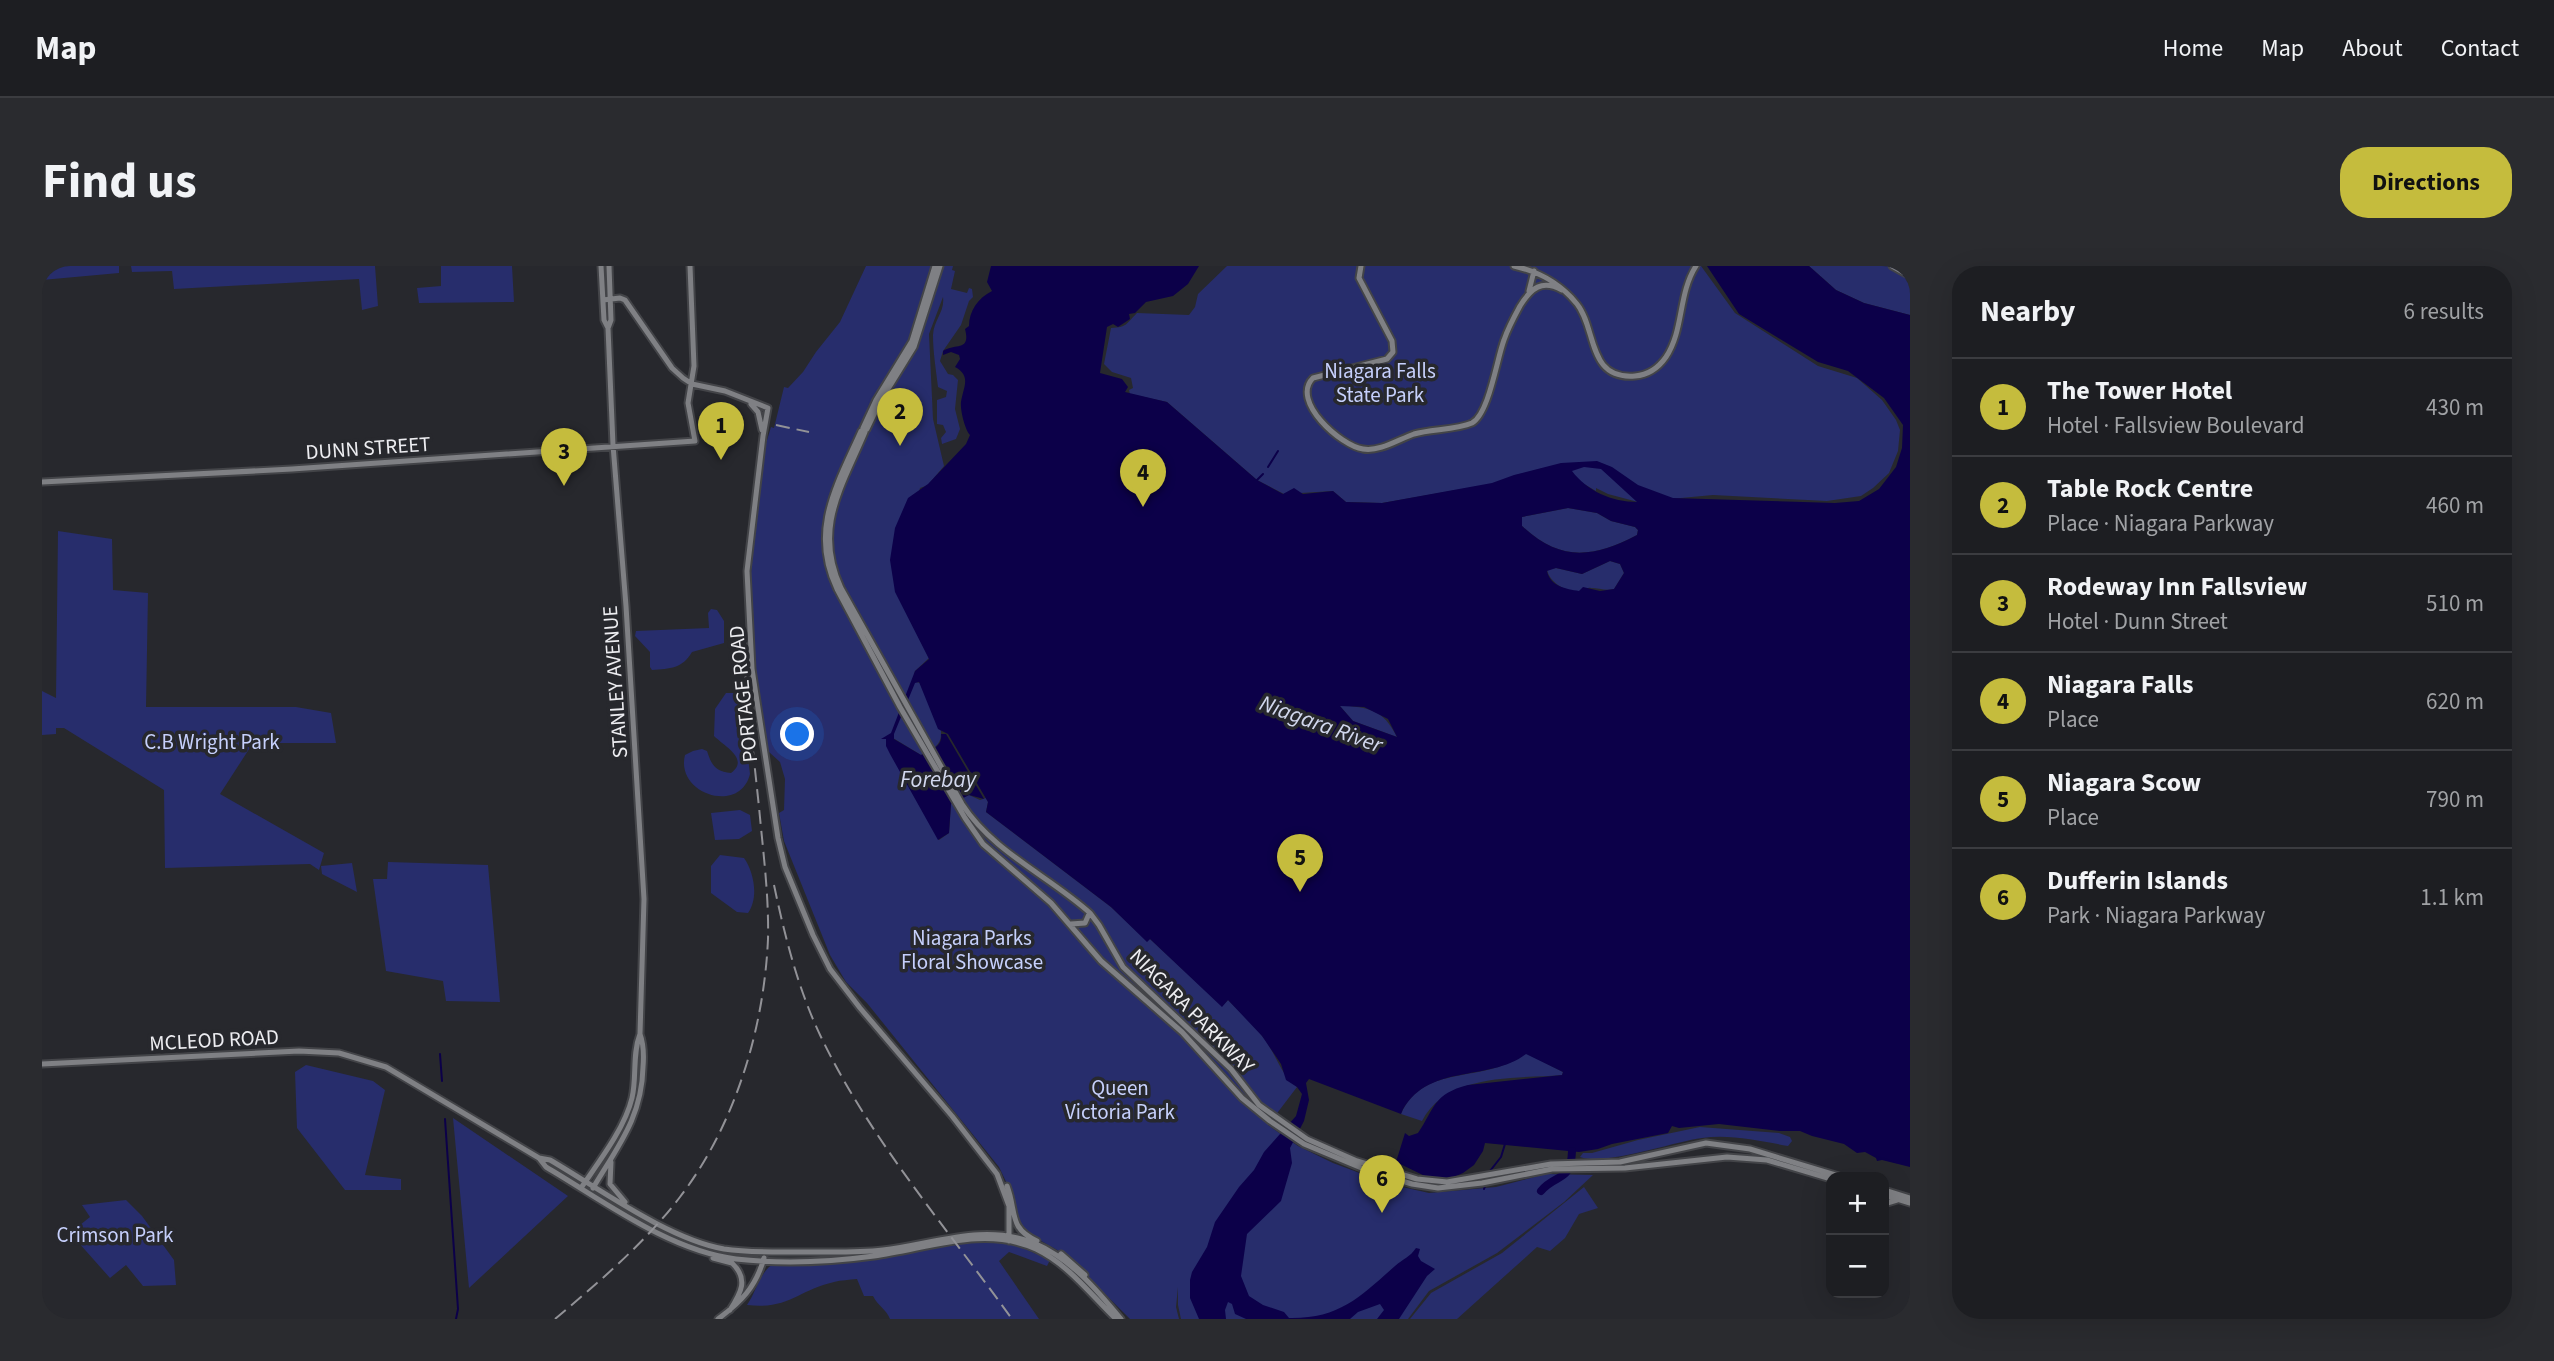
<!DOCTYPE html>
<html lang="en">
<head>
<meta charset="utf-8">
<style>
	body { margin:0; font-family:"Source Sans 3",sans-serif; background:#2a2b2f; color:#f1f3f6 }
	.controls { position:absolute; right:21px; bottom:21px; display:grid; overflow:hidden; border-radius:14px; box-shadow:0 7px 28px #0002 }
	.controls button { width:63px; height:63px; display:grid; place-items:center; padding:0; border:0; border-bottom:2px solid #3b3c40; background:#1d1e22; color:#f1f3f6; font:35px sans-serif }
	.you { position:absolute; left:756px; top:469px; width:24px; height:24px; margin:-18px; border:5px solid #fff; border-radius:50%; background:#1a73e8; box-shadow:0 0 0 10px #1a73e833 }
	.badge { display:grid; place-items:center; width:46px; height:46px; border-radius:50%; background:#c5bc3d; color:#111; font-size:23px; font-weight:700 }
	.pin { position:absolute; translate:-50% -58px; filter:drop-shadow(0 2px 4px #0008) }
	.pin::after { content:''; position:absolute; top:37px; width:24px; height:21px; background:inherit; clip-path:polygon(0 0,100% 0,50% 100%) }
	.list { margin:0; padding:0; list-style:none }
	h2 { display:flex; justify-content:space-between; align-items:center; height:91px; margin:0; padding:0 28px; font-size:30px }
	h2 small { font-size:23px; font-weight:400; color:#a0a2a5 }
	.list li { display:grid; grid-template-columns:46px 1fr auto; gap:21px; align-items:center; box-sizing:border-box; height:98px; padding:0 28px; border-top:2px solid #3b3c40 }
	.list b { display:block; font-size:26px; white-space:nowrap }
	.list p { margin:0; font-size:23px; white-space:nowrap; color:#a0a2a5 }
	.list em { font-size:23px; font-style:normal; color:#a0a2a5 }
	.map { position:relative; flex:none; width:1868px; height:1053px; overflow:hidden; border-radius:28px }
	header { display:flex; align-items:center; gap:42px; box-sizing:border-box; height:98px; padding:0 35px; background:#1d1e22; border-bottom:2px solid #3b3c40 }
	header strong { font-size:33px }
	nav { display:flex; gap:38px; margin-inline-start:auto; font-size:24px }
	.intro { display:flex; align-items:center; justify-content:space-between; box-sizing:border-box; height:168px; padding:0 42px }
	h1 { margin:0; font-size:49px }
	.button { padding:18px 32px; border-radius:28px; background:#c5bc3d; color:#111; font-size:24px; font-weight:700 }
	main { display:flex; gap:42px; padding:0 42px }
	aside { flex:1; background:#1d1e22; border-radius:28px; box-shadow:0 7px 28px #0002 }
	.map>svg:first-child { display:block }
	.green { fill:#272d6c }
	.water { fill:#0c0049; fill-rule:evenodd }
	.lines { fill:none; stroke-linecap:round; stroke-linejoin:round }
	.stream { stroke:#0c0049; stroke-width:2 }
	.river { stroke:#0c0049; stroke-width:8 }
	.secondary-casing { stroke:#434448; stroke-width:9 }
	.secondary { stroke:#7f8084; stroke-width:5 }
	.rail { stroke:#929297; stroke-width:2; stroke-dasharray:14 7; stroke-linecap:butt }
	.labels { text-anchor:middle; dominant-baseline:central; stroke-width:7; stroke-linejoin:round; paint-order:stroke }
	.park-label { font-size:21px; fill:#c6d0fc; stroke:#27282d }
	.street-label { font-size:21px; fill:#ededf1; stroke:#27282d }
	.water-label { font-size:23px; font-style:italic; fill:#d2d8ee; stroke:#27282d }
</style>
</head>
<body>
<header>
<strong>Map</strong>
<nav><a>Home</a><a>Map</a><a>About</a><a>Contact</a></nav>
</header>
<div class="intro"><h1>Find us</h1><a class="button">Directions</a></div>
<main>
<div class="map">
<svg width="1868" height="1053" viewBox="0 0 1868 1053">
	<rect width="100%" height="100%" fill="#27282d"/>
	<path class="green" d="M 0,0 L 77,0 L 77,7 L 0,14 Z
		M 89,0 L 333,0 L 336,40 L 320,44 L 317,13 L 132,23 L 130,5 L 90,6 Z
		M 399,0 L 470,0 L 472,36 L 377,37 L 375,22 L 399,20 Z
		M 824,0 L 911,0 L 910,4 L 913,5 L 909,23 L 925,27 L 927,22 L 930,23 L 931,31 L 927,35 L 919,59 L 901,85 L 898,95 L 906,108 L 911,109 L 916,114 L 913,143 L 918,163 L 914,173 L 900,178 L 899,172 L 904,166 L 901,159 L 895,158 L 895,134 L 904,131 L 905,125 L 896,121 C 894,104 891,86 891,69 C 892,53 903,46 901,31 L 887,68 L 891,153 L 902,200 L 886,219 L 878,222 L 854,326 L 887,392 L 873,405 L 871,415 L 878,417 L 899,465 C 900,479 892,483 879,489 L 851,472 L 897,574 L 907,567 L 909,538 L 927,529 L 938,534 L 944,532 L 946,536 L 944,546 L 1069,641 L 1105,675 L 1108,673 L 1180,740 L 1186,734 C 1198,746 1211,757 1221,771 C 1233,786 1239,810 1255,821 L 1226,859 L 1256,880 L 1291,897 L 1347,918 L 1387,927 L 1454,921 L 1504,908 L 1551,909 L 1522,936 L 1455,987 L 1387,1025 L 1366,1053 L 1139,1053 L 1136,1039 L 1136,1021 L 1134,1041 L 1137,1053 L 1088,1053 L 1024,989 L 978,963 L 968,924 L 957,901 L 825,737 L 804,716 L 788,689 L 742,575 L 737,547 L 742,544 L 743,513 L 738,496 L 727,486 L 718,456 L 710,390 L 712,357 L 708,316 L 722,184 L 729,161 L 732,162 L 742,121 L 746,122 L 761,106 L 774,86 L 798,56 Z
		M 1185,0 L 1659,0 L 1693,47 L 1776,100 L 1815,112 L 1840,134 L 1854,154 L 1858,164 L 1856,185 L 1847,207 L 1831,222 L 1819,230 L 1785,235 L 1671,229 L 1596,236 L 1566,228 L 1554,222 L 1554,225 L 1537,215 L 1529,205 L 1501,202 L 1449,218 L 1340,237 L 1304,236 L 1291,225 L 1242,228 L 1215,214 L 1125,136 L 1088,128 L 1087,124 L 1091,122 L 1089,112 L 1070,106 L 1062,98 L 1069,62 C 1085,61 1083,59 1095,47 L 1147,49 L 1153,41 L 1156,28 Z
		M 1767,0 L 1868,0 L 1868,49 L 1822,37 L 1794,24 Z
		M 1526,242 L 1555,247 L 1569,255 L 1593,261 L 1596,264 L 1595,269 C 1551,292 1518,296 1480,260 L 1480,251 Z
		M 16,265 L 70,273 L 71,324 L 106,327 L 104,441 L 254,441 L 289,447 L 294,477 L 211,477 L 178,528 L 282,587 L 277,604 L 268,598 L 123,602 L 122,524 L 22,462 L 14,462 L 14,468 L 0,469 L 0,425 L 14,432 Z
		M 1568,295 L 1578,298 L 1582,307 L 1572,323 C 1563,325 1557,322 1549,322 C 1544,321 1542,325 1537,325 C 1524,326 1508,317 1505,304 L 1514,302 L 1540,308 Z
		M 669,343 L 675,344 L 682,355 L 682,377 L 650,386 C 641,402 628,403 610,404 L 608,401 L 608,386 L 593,370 L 594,365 L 667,362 L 666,347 Z
		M 684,427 L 698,427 L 708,508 C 698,549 633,528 643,489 L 651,485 L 660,483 L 665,485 C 670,500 673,505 689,507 C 708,493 682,480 672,470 L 673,443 Z
		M 1297,439 C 1328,442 1341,443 1355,471 L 1311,455 Z
		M 698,544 L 708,549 L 710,565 L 697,573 L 673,574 L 669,547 Z
		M 678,589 L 702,592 C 712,606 717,632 706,647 L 695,646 L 669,627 L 669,600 Z
		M 346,596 L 446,599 L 458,736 L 404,735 L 401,715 L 344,705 L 331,613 L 345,613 Z
		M 310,597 L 315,626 L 280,608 L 279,600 Z
		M 1484,787 L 1521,806 L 1520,809 C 1472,813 1405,807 1380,855 L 1359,848 C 1379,803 1427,814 1464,798 C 1471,796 1478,791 1484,787 Z
		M 264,799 L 331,815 L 343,824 L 323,909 L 359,913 L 359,924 L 303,924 L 255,862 L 253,806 Z
		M 411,852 L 526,930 L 427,1022 Z
		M 1658,861 L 1737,867 L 1748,871 L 1750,875 L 1746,880 C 1718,875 1688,868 1660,872 C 1630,876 1564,900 1538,891 L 1541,887 L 1550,887 L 1596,874 Z
		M 1542,921 L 1556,942 L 1537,948 L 1523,972 L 1508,985 L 1495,981 L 1415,1053 L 1368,1053 L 1389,1027 L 1460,987 Z
		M 84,934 L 100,950 L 132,994 L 134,1019 L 101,1020 L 84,999 L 68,1012 L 28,967 L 48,951 L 40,939 Z
		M 934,975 L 972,978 L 1008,994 L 1005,1000 L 967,986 L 957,995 L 997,1053 L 848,1053 C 844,1043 836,1040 831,1030 L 822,1030 L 815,1013 C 807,1014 799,1014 792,1016 C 756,1024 747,1044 705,1039 C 714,1026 718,1006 731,998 L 816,994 Z"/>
	<path class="water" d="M 949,0 L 1157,0 L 1146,18 L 1131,30 L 1104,36 L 1093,47 L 1087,48 L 1088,53 L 1076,61 L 1071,58 L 1065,61 L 1058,107 L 1080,113 L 1086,121 L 1083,126 L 1125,136 L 1215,214 L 1241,228 L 1252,222 L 1261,228 L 1291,225 L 1304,236 L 1340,237 L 1450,217 L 1472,209 L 1519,197 L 1555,195 L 1570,201 L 1596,219 L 1631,232 L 1793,237 L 1817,235 L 1837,223 L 1854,201 L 1860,182 L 1861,159 L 1842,132 L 1806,105 L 1776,96 L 1697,48 L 1665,0 L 1767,0 L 1794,24 L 1822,37 L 1868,49 L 1868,901 L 1840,894 L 1835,895 L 1834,892 L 1823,886 L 1815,887 L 1802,878 L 1770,870 L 1758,865 L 1738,865 L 1677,858 L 1637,862 L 1630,860 L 1626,867 L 1570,878 L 1556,883 L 1537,886 L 1443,877 L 1441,885 L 1432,899 L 1421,907 L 1407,913 L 1387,912 L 1354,896 L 1363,867 L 1367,870 L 1376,867 C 1393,842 1391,828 1426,819 L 1520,809 L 1521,806 L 1484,788 C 1446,817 1383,796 1359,848 L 1267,813 L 1264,817 L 1267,834 L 1262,855 L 1248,882 L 1250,897 L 1239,935 L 1205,968 L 1199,1010 L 1207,1030 L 1221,1039 L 1242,1046 L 1247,1052 C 1298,1053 1319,1030 1353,1000 C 1361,993 1368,991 1374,982 L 1378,983 L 1376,990 L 1379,995 L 1393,1003 L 1385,1010 L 1357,1053 L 1335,1053 L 1342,1044 L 1338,1038 L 1316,1046 L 1308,1053 L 1204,1053 L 1193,1048 L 1190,1038 L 1186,1036 L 1183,1044 L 1184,1053 L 1157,1053 L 1148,1032 L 1148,1014 L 1150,1006 L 1165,981 L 1173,956 L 1197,921 L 1212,904 L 1222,886 L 1254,850 L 1260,828 L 1255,821 L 1244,814 L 1239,798 L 1220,770 L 1186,734 L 1180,741 L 1108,673 L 1105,676 L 1069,641 L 944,546 L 946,536 L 906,468 L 896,463 L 877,416 L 873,417 L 852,468 L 852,473 L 879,489 C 889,485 901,480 899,468 L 904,468 L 942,533 L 927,529 L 909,538 L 907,567 L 896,574 L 848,488 L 844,480 L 844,473 L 839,473 L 849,467 L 873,405 L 887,393 L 853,326 L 848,294 L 853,262 L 866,232 L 886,218 L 924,178 L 928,169 C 923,164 918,144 919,136 C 921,122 930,110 913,101 L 918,93 L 917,89 L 909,86 L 901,89 L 901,85 C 913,77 929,86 923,63 L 927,60 C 927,45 936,32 950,25 L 945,16 ZM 1542,201 L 1559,203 L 1595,236 C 1570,236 1545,225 1530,205 ZM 1526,242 L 1555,247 L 1569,255 L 1593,261 L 1596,264 L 1595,269 C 1551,292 1518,296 1480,260 L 1480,251 ZM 1568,295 L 1578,298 L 1582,307 L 1572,323 L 1558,325 L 1541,321 L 1537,325 C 1524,323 1508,320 1505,305 L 1514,302 L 1540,308 ZM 1298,440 L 1322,441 L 1346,453 L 1355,471 L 1311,455 Z"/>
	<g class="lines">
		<path class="stream" d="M 1226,201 L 1236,185
			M 1215,214 L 1221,208
			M 398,788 L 400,815
			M 403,853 L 416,1043 L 414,1053
			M 1448,905 L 1459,891 L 1463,878
			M 1442,923 L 1446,910"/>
		<path class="river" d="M 1499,925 C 1514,907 1529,917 1530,885"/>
		<defs>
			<path id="secondary" d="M 559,0 L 562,54 L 566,62
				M 1319,0 L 1317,12 L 1350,75 L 1351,86 L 1345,93 L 1271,112 C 1248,135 1299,180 1321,183 C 1338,186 1357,173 1372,168 C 1389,163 1414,164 1430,157 C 1447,148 1455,92 1462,74 C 1466,62 1472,51 1478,40 C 1489,22 1500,13 1520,24
				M 1472,0 C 1498,6 1518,17 1535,38 C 1555,63 1545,114 1593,110 C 1606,109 1617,101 1624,91 C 1642,64 1636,28 1654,0
				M 1850,0 L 1868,10
				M 1487,25 L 1492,5
				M 561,34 L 578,32 L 583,34 L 630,102 L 641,112 L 650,118 L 683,125 L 726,142 L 721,170 L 705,305 L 710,403 L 736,572 L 743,601 L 771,669 L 788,703 L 818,742 L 910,850 L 955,908 L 967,940 L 967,975
				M 709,138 L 716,146 L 720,164
				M 821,162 L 834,134 L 870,75 L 893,0
				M 825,163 L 838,136 L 872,81 L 898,0
				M 819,165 C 795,219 767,264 795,323 L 858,441 L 923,552 L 941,578 L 1009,637 L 1059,695 L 1140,766 L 1200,832 L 1228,855 L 1262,878 L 1329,906 L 1370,918 L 1396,922 L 1440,917 L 1510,903 L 1583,902 L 1685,891 L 1725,894 L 1789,913
				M 823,166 C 800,221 771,262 799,322 L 920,538 C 951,586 1007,610 1048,647 L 1057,659 L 1081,701 L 1189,803 L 1217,839 L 1265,873 L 1315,895 L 1375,913 L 1405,916 L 1509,898 L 1578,896 L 1664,877 L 1708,883 L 1800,911
				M 0,216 L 250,203 L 653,175 L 646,137 L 652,100 L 648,0
				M 1029,658 L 1043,657 L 1047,648
				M 0,798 L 257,785 L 297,787 L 344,801 L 497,892 L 508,894 C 558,923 626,973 682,983 C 708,987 735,986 761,986 C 788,986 815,987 841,984 C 892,978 941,957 992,977 C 1028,992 1055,1024 1079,1053
				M 497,892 L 504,901 C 562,935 626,984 694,993 C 738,998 788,996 832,990 C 885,983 942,959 994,983 C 1027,999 1048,1028 1074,1053
				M 569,896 L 568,918 L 583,936
				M 965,920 C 975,946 966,962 995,975
				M 539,922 C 556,897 583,862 590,832 C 595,811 590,789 598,768 L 602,633 L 584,340 L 571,179 L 566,62 L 569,54 L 567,0
				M 551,922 C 576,880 600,851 601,801 C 602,789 602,779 598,768
				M 1842,924 L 1868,932
				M 1842,929 L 1868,937
				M 1842,938 L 1855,934
				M 1019,988 L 1043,1009
				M 671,992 L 690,997 C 707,1013 699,1027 688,1044
				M 676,1053 C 699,1036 714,1021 722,992"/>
		</defs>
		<use href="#secondary" class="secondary-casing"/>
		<use href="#secondary" class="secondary"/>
		<path class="rail" d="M 734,159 L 767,166
			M 732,619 C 743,671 756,723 779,771 C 828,873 904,961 970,1053
			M 513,1053 C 558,1015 602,978 638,931 C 693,859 722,763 726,673 C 727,629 721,585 717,541 C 711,485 705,429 700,372"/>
	</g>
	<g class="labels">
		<g class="park-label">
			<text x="1338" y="105">Niagara Falls<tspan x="1338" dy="24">State Park</tspan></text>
			<text x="170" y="476">C.B Wright Park</text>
			<text x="930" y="672">Niagara Parks<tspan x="930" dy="24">Floral Showcase</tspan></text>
			<text x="1078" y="822">Queen<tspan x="1078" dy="24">Victoria Park</tspan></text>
			<text x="73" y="969">Crimson Park</text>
		</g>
		<g class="street-label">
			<text transform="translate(326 182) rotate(-4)">DUNN STREET</text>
			<text transform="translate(573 416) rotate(-94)">STANLEY AVENUE</text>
			<text transform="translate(701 428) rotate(-96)">PORTAGE ROAD</text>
			<text transform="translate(1150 745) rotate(45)">NIAGARA PARKWAY</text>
			<text transform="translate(172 774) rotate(-3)">MCLEOD ROAD</text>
		</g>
		<g class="water-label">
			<text transform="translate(1279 458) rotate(20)">Niagara River</text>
			<text x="896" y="513">Forebay</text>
		</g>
	</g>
</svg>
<div class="controls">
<button>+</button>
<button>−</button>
</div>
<div class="you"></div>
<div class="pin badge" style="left:679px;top:194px">1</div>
<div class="pin badge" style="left:858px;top:180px">2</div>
<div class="pin badge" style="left:522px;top:220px">3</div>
<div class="pin badge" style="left:1101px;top:241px">4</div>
<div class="pin badge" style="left:1258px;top:626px">5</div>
<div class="pin badge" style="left:1340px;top:947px">6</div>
</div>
<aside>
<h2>Nearby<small>6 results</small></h2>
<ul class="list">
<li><span class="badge">1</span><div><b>The Tower Hotel</b><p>Hotel · Fallsview Boulevard</p></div><em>430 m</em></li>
<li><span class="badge">2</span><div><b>Table Rock Centre</b><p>Place · Niagara Parkway</p></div><em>460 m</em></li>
<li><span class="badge">3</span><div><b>Rodeway Inn Fallsview</b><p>Hotel · Dunn Street</p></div><em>510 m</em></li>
<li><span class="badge">4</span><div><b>Niagara Falls</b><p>Place</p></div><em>620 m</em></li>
<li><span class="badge">5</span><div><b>Niagara Scow</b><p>Place</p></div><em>790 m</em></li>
<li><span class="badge">6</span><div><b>Dufferin Islands</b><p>Park · Niagara Parkway</p></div><em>1.1 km</em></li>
</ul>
</aside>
</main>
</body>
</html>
